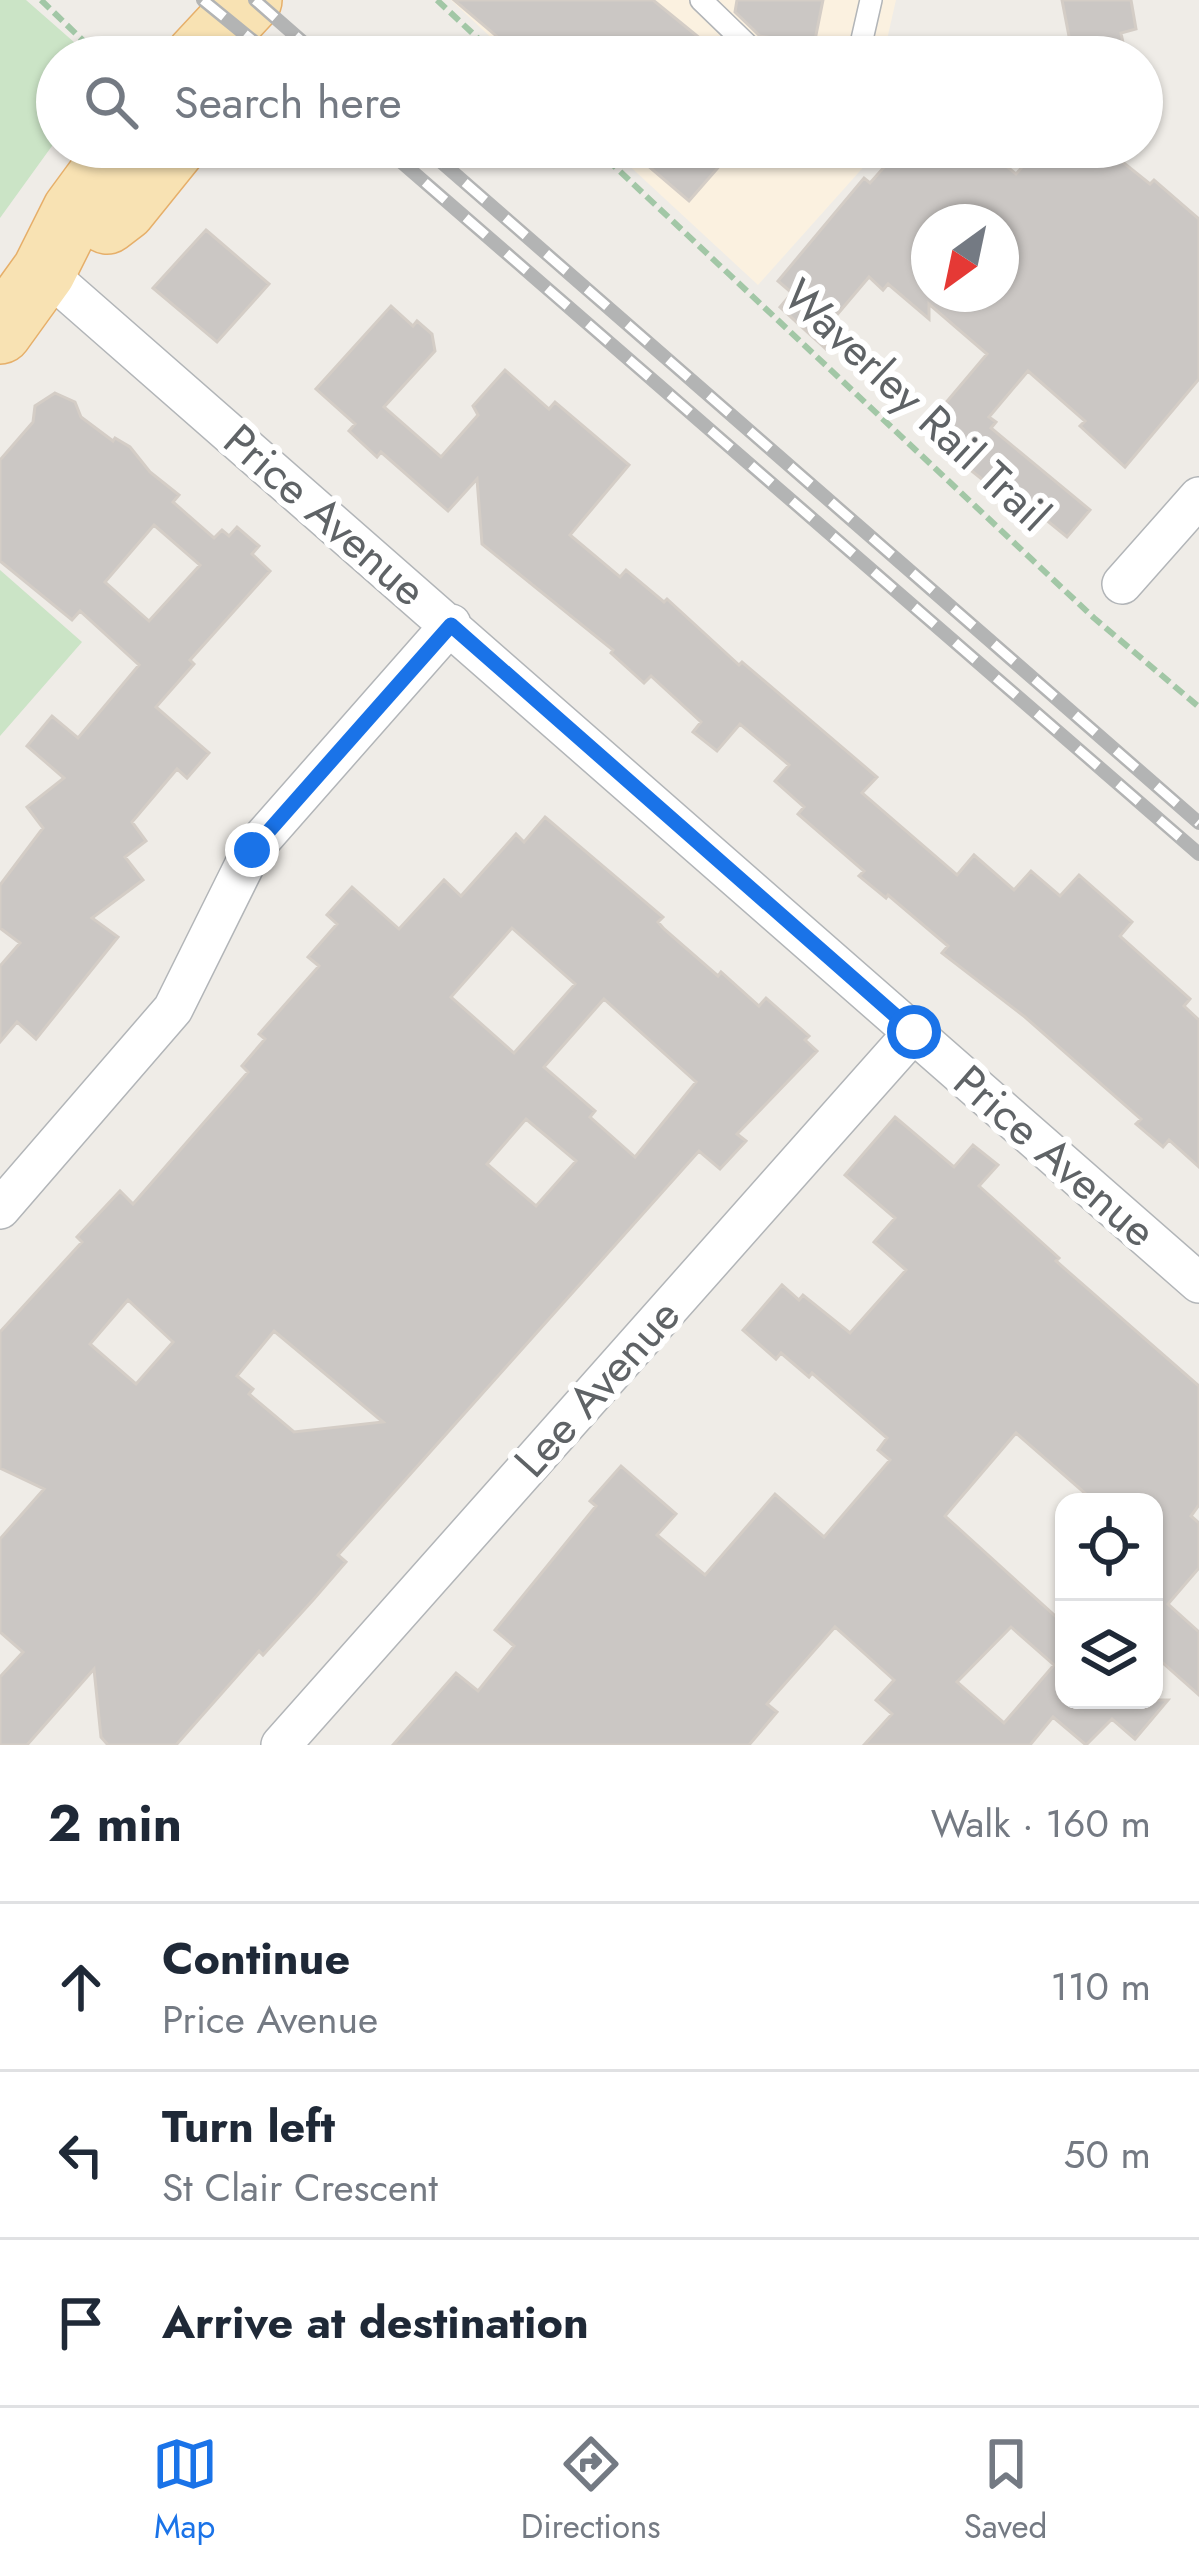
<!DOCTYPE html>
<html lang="en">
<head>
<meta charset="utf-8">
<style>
	body { margin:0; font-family:Jost,sans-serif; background:#f6f6f7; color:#1f2937 }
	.controls { position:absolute; right:36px; bottom:36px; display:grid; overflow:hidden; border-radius:24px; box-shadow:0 3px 9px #0004 }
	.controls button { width:108px; height:108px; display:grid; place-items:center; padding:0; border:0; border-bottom:3px solid #e0e1e3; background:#fff; color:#1f2937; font:60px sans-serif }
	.compass { position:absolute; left:911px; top:204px; width:108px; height:108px; border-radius:50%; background:#fff; box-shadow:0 3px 9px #0004; rotate:213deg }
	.stop { position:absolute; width:36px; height:36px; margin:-27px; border:9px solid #1a73e8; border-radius:50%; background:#fff }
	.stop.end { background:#1a73e8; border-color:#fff; box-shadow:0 3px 12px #0008 }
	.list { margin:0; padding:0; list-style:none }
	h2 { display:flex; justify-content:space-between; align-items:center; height:156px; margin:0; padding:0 48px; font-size:51px }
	h2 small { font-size:39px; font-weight:400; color:#747a83 }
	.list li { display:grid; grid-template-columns:78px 1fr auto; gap:36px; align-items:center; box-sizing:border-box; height:168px; padding:0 48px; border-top:3px solid #e0e1e3 }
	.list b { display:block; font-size:45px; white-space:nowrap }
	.list p { margin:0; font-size:39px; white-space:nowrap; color:#747a83 }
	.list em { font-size:39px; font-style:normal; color:#747a83 }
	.icon { flex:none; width:66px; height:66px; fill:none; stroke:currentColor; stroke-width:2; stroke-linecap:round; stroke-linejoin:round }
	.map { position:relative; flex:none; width:1199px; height:1745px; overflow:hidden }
	.search { position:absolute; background:#fff; box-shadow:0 3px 9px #0004; left:36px; right:36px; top:36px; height:132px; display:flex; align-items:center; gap:30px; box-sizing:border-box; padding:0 42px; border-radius:66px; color:#747a83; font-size:45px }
	.sheet { height:660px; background:#fff }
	nav { display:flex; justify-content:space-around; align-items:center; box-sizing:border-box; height:168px; border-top:3px solid #e0e1e3; background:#fff; font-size:33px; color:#747a83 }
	nav a { display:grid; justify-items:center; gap:6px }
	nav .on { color:#1a73e8 }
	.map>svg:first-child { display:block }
	.commercial { fill:#fbf1e0 }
	.green { fill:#cbe4c6 }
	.building { fill:#cbc7c4; stroke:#d4cdc6; stroke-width:3; fill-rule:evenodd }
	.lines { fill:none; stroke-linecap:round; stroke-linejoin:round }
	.lane-casing { stroke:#b2b5b8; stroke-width:24 }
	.street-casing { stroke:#b2b5b8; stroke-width:42 }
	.primary-casing { stroke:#e6af6a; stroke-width:66 }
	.path { stroke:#a2c7a6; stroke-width:6; stroke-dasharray:12 6; stroke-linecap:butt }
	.lane { stroke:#fff; stroke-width:21 }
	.street { stroke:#fff; stroke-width:39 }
	.primary { stroke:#f8e2b3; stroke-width:63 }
	.rail-casing { stroke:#b3b4b4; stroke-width:14 }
	.rail { stroke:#fff; stroke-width:9; stroke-dasharray:27; stroke-linecap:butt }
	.route { stroke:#1a73e8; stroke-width:15 }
	.labels { text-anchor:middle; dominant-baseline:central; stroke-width:12; stroke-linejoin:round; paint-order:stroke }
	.street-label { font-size:45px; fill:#5f6366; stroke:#fff }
</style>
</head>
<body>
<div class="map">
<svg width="1199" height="1745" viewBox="0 0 1199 1745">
	<rect width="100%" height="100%" fill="#efece7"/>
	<path class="commercial" d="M 451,0 L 896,0 L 883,57 L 512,57 Z
		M 609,147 L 869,147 L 876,153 L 758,285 Z"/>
	<path class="green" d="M 0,0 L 26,0 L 91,57 L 57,57 L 57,139 L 0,218 Z
		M 0,570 L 82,642 L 0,736 Z"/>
	<path class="building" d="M 454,0 L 653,0 L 723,57 L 521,57 Z
		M 737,0 L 823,0 L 814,45 L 760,36 L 735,12 Z
		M 1062,0 L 1131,0 L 1136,29 L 1121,33 L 1126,57 L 1073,57 Z
		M 626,147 L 736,147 L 689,201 Z
		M 902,147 L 983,147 L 1016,174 L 1040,147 L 1104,147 L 1150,184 L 1154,180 L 1199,219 L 1199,379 L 1125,467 L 1080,426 L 1085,421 L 1028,371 L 989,417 L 996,422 L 991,428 L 1090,510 L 1067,537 L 1039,514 L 1034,521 L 922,431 L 987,354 L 929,304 L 929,319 L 888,284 L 883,290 L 869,277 L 830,323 L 825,348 L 780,307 L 792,293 L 778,281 L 864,178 L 870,183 ZM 929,222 L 1001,222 L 1001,294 L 929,294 Z
		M 206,230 L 269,284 L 217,342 L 153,288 Z
		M 391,306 L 413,326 L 417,321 L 432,334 L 435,351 L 384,407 L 441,457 L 478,415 L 473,406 L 505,370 L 549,409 L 555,402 L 629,465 L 570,535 L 620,577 L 626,570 L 664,602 L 667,599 L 739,665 L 742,662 L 877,777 L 862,793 L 957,875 L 974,855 L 1014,890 L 1031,871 L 1060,896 L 1079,875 L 1132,922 L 1120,936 L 1190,999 L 1184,1006 L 1199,1020 L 1199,1167 L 1169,1140 L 1163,1147 L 1136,1124 L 1141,1119 L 1025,1017 L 942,953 L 948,946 L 888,895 L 886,898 L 859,876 L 864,871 L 798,814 L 804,807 L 775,781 L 789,765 L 740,724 L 717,751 L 693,732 L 701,722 L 651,676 L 644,683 L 611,653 L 613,650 L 482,544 L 477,479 L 448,511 L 381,452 L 377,457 L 349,431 L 355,424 L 316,389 Z
		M 55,393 L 75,402 L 81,417 L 113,441 L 115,438 L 130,447 L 150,472 L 179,495 L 173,502 L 214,538 L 222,530 L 229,536 L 237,527 L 259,546 L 252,554 L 270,571 L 190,660 L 194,664 L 156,707 L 209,753 L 187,778 L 177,769 L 132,822 L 146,841 L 125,857 L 143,880 L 92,918 L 118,937 L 36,1039 L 17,1022 L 0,1042 L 0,966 L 20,943 L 0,928 L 0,885 L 43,828 L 27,807 L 64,778 L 27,746 L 52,716 L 78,738 L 139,665 L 80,611 L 72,620 L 0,561 L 0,460 L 33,422 L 35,406 ZM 154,525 L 200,565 L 149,621 L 105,582 Z
		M 545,817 L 663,917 L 658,922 L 664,929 L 718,976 L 721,972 L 759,1006 L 766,998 L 809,1036 L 805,1040 L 817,1051 L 737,1134 L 746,1141 L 720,1169 L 699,1151 L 338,1555 L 346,1562 L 313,1600 L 263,1655 L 259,1651 L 176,1745 L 108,1745 L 101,1737 L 94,1669 L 27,1745 L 0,1745 L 0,1677 L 23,1652 L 0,1632 L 0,1539 L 44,1489 L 0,1468 L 0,1332 L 82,1242 L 77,1237 L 120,1191 L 133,1204 L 248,1072 L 242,1066 L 265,1039 L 259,1034 L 319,966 L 308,957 L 337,924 L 327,915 L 352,887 L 399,929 L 444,880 L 461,896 L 516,834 L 524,842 ZM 512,928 L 575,984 L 514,1053 L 451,997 ZM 604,999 L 696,1082 L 635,1157 L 590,1117 L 595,1111 L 544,1067 ZM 526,1119 L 576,1161 L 536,1206 L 487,1164 ZM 128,1300 L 173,1342 L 136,1384 L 90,1344 ZM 274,1331 L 383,1422 L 294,1432 L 249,1394 L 253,1389 L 237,1376 Z
		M 895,1117 L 954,1167 L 973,1145 L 998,1165 L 979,1186 L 1059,1258 L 1056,1261 L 1199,1386 L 1199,1505 L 1191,1516 L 1199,1523 L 1199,1568 L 1168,1604 L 1199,1632 L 1199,1695 L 1154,1655 L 1154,1502 L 1095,1502 L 1016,1433 L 945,1516 L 1064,1624 L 1064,1700 L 1168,1700 L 1135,1739 L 1112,1719 L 1086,1745 L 1053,1717 L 1030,1745 L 864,1745 L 892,1714 L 876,1700 L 894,1680 L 835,1627 L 767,1704 L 777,1712 L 749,1745 L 393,1745 L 456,1673 L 478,1691 L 514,1646 L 495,1630 L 596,1506 L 590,1501 L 621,1466 L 676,1514 L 657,1535 L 705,1575 L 775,1494 L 824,1537 L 890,1460 L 878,1450 L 887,1438 L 812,1373 L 809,1377 L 781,1353 L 776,1359 L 743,1330 L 782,1285 L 799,1300 L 803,1295 L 850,1333 L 906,1270 L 874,1242 L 895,1218 L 845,1175 ZM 1011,1627 L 1054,1665 L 1004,1723 L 957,1682 Z"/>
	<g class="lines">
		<defs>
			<path id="lane" d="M 701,0 L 760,57
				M 858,57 L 871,0"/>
			<path id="street" d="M 44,271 L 1199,1283
				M 1122,584 L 1199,497
				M 0,1209 L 173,1009 L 252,850 L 451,624
				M 281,1745 L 914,1032"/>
			<path id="primary" d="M 197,57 L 250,0
				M 107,222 L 124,209 L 174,147
				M 0,332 L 44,271 L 74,211 L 121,147"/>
		</defs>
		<use href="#lane" class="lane-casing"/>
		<use href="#street" class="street-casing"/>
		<use href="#primary" class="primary-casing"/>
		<path class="path" d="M 41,0 L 100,57
			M 437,0 L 498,57
			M 594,147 L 1094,618 L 1199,707"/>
		<use href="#lane" class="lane"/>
		<use href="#street" class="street"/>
		<use href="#primary" class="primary"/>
		<defs>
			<path id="rail" d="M 203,0 L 273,57
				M 255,0 L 320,57
				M 384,147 L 1199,854
				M 424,147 L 1199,823"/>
		</defs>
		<use href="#rail" class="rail-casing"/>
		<use href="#rail" class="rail"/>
	</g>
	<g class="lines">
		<path class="route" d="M 252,850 L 451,625 L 914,1032"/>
	</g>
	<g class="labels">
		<g class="street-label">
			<text transform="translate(917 405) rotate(43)">Waverley Rail Trail</text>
			<text transform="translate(325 515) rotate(41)">Price Avenue</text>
			<text transform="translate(1055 1156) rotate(41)">Price Avenue</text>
			<text transform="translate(597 1388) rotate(-48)">Lee Avenue</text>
		</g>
	</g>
</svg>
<div class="controls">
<button><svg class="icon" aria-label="locate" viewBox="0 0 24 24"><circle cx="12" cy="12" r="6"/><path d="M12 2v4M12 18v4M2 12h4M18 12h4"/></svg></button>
<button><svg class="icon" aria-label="layers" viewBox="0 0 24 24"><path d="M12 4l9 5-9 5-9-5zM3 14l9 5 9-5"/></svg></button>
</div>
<svg class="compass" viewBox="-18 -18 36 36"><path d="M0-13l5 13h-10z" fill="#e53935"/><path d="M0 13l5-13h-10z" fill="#747a83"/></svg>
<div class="stop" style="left:914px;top:1032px"></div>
<div class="stop end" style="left:252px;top:850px"></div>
<div class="search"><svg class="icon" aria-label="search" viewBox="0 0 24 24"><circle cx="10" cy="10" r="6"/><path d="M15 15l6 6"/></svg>Search here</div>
</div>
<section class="sheet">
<h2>2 min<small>Walk · 160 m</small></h2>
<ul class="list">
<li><svg class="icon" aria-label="ahead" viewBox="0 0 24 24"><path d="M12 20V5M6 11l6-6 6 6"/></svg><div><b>Continue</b><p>Price Avenue</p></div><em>110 m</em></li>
<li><svg class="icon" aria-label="left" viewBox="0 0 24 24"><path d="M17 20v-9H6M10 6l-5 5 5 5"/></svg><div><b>Turn left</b><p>St Clair Crescent</p></div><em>50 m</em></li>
<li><svg class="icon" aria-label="arrive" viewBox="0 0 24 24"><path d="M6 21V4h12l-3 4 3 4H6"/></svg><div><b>Arrive at destination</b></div></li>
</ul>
</section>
<nav>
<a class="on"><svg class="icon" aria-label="map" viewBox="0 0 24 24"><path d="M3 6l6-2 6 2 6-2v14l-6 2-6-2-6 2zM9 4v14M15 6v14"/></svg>Map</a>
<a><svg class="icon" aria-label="directions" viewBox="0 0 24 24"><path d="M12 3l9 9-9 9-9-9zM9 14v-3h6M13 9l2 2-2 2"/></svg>Directions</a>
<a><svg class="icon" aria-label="saved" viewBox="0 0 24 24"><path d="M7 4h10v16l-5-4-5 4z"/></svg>Saved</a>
</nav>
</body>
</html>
